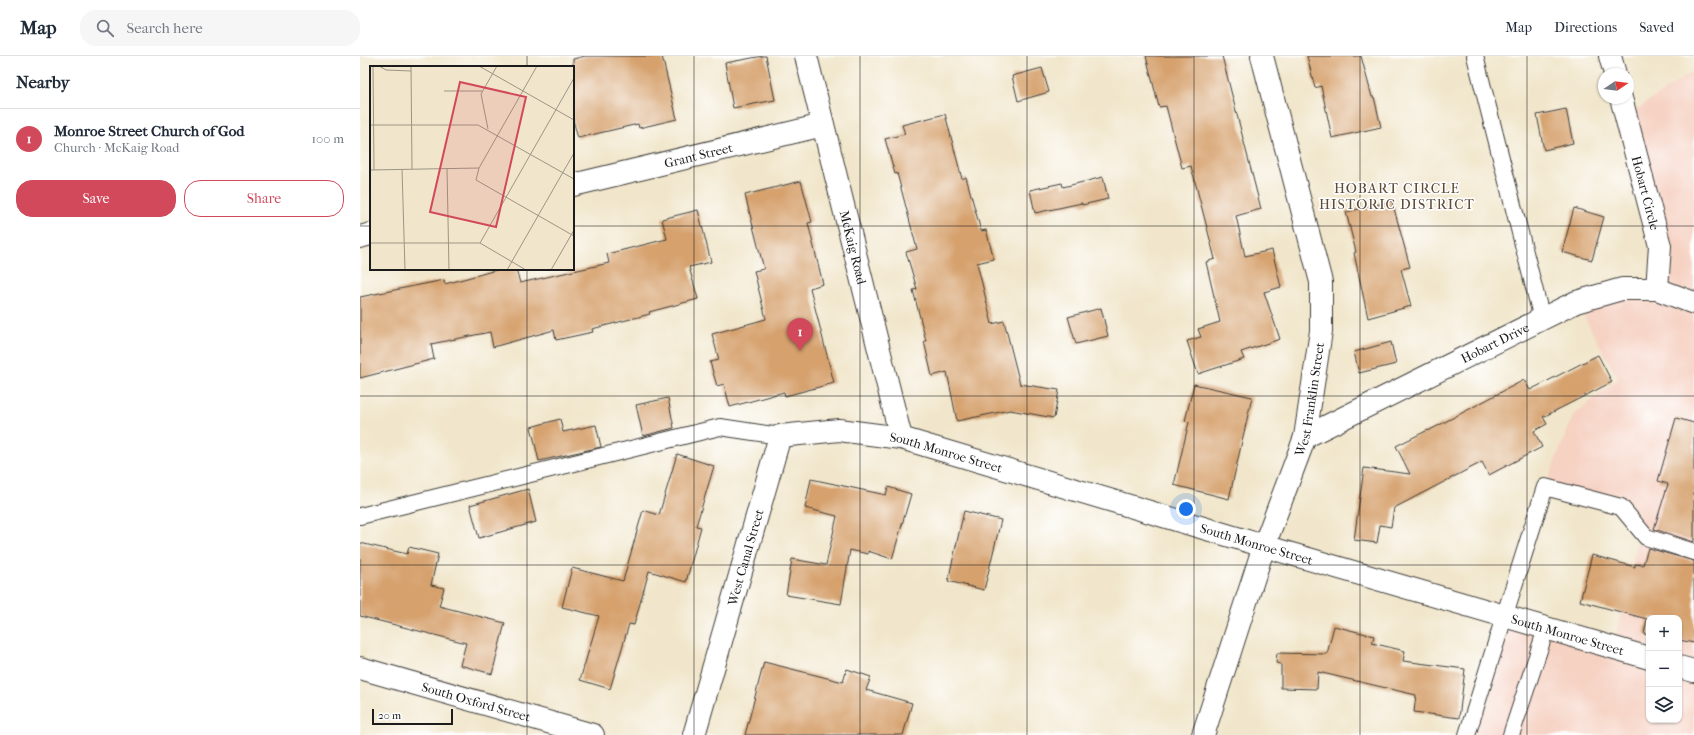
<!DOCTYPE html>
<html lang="en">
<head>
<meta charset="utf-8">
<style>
	body { margin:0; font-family:"IM FELL French Canon",serif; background:#f6f6f7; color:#1f2937 }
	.controls { position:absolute; right:12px; bottom:12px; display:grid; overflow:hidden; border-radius:8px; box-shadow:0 1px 3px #0004 }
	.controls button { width:36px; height:36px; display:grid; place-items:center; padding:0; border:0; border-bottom:1px solid #e0e1e3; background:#fff; color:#1f2937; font:20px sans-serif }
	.compass { position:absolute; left:1238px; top:12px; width:36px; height:36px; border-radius:50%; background:#fff; box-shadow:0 1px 3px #0004; rotate:77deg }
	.scale { position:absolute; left:12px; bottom:10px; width:81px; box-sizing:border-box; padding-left:4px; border:2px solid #1c1c1c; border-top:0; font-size:11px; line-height:14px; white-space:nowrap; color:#1c1c1c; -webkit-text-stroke:3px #fff; paint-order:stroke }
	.you { position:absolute; left:826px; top:453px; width:14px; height:14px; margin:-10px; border:3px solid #fff; border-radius:50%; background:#1a73e8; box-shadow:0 0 0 6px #1a73e833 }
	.badge { display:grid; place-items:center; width:26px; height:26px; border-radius:50%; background:#d1495b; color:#fff; font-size:13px; font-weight:700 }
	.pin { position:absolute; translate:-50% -33px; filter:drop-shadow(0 1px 2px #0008) }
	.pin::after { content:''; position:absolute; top:21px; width:14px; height:12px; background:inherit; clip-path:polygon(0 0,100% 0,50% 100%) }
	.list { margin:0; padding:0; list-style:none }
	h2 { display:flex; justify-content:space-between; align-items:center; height:52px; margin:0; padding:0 16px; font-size:17px }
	h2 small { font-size:13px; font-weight:400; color:#747a83 }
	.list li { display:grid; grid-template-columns:26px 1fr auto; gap:12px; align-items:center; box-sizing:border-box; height:60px; padding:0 16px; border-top:1px solid #e0e1e3 }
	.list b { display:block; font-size:15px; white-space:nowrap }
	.list p { margin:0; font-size:13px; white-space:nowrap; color:#747a83 }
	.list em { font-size:13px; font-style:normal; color:#747a83 }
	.actions { display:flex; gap:8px; padding:12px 16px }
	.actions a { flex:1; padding:9px 0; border:1px solid #d1495b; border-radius:16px; text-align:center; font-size:14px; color:#d1495b }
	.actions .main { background:#d1495b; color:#fff }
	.icon { flex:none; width:22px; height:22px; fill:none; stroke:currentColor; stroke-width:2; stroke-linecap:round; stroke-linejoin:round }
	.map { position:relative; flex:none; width:1334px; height:679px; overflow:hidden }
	header { display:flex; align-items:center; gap:24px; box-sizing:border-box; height:56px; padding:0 20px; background:#fff; border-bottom:1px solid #e0e1e3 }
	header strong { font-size:19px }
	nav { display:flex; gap:22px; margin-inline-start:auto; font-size:14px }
	.search { width:280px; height:36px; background:#f6f6f7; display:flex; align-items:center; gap:10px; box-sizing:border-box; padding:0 14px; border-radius:16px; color:#747a83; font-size:15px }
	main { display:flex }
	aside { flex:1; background:#fff }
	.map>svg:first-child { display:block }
	.built { fill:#f6d2c3; fill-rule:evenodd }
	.building { fill:#d6a16d }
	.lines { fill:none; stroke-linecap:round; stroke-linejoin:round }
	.service-casing { stroke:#3c3a36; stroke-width:18 }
	.minor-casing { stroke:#3c3a36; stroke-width:24 }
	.tertiary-casing { stroke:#3c3a36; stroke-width:24 }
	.service { stroke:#fff; stroke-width:16 }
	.minor { stroke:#fff; stroke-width:22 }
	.tertiary { stroke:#fff; stroke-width:22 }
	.grid { fill:none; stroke:#1c1c1c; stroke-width:1; stroke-opacity:0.55 }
	.labels { text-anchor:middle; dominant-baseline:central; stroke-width:3; stroke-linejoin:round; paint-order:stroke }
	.street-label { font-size:13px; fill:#1c1c1c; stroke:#fff }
	.neighbourhood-label { font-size:14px; letter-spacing:1px; fill:#5d4b38; stroke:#fff }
	.inset-road { fill:none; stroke:#9c9585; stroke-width:1 }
	.view { fill:#d1495b; fill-opacity:0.15; stroke:#d1495b; stroke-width:2 }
	.inset-edge { fill:none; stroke:#1c1c1c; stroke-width:2 }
</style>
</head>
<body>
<header>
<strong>Map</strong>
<div class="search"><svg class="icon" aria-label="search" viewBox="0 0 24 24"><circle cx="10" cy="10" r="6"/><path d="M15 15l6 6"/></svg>Search here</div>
<nav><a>Map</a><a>Directions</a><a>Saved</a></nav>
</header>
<main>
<aside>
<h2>Nearby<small></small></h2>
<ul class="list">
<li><span class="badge">1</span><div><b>Monroe Street Church of God</b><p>Church · McKaig Road</p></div><em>100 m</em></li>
</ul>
<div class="actions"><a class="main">Save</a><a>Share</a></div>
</aside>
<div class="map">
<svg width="1334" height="679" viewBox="0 0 1334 679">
	<rect width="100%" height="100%" fill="#fff"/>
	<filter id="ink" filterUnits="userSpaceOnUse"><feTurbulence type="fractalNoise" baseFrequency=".025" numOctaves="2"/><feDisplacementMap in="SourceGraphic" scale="8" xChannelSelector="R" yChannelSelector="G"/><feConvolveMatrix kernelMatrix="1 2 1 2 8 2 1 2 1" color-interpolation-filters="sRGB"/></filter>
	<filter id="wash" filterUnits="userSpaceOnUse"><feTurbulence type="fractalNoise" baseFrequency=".012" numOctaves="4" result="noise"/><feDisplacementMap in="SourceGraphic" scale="16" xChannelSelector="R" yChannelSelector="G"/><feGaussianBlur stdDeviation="0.9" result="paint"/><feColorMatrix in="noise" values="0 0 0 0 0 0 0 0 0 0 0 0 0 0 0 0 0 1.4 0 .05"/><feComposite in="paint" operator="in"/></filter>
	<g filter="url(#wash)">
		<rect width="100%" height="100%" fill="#f1e6cb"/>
		<path class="built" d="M 1334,15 L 1334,679 L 1107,679 L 1144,560 L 1253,591 L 1280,475 L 1261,451 L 1185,431 L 1213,360 L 1258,323 L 1216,246 L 1297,233 L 1266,60 ZM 1289,562 L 1319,562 L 1319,664 L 1289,664 Z"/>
		<g id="blocks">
			<path class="building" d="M 225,0 L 302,0 L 317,63 L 279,72 L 278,68 L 218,82 L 213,64 L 213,3 Z
				M 403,0 L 406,0 L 415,44 L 373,52 L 365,7 Z
				M 786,0 L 862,0 L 901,153 L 876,160 L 885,200 L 912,194 L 921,231 L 904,236 L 920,283 L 881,296 L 884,303 L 838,318 L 827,285 L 841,281 L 838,273 L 860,266 L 846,206 L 855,203 L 831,110 L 822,112 L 806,50 L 799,51 Z
				M 947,0 L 1001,0 L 1012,41 L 1014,41 L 1021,71 L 972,82 L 961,30 L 955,32 Z
				M 682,12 L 689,36 L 658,45 L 652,20 Z
				M 1206,53 L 1213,87 L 1184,94 L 1177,59 Z
				M 585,58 L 602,123 L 606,121 L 621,175 L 626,174 L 634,203 L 617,207 L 632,268 L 644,265 L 660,328 L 699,334 L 694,362 L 650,354 L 597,365 L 587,316 L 572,320 L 564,285 L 566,285 L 553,234 L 557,233 L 546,196 L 557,193 L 537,117 L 535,118 L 525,83 L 545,78 L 542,69 Z
				M 743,121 L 748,143 L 722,149 L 722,147 L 675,157 L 670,134 L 702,127 L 703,131 Z
				M 441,125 L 452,166 L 448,167 L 463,228 L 450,232 L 474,327 L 425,340 L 424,336 L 370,351 L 364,328 L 357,330 L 350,306 L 359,304 L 352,278 L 406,263 L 394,215 L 404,213 L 385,139 Z
				M 1032,145 L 1050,211 L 1041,213 L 1051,250 L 1008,262 L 994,197 L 996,196 L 986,156 Z
				M 1214,152 L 1244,161 L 1232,204 L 1202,196 Z
				M 338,154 L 351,206 L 329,211 L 338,243 L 289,256 L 290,258 L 232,273 L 233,276 L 196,284 L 194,274 L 133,291 L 130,276 L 71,288 L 74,303 L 0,322 L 0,241 L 84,224 L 85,228 L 140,213 L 156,213 L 160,227 L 249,207 L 247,198 L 307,183 L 302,163 Z
				M 741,252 L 748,280 L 716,288 L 708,261 Z
				M 1031,286 L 1036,308 L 999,317 L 994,296 Z
				M 1238,299 L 1252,326 L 1183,361 L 1187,368 L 1174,375 L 1182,391 L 1129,419 L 1122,406 L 1034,452 L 1031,471 L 1020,469 L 1017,487 L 994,484 L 1004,412 L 1050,418 L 1036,390 L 1068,374 L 1068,375 L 1164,324 L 1170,334 Z
				M 834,328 L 892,341 L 869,443 L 814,429 L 829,366 L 825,365 Z
				M 308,342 L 314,372 L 283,380 L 276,349 Z
				M 1316,362 L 1334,367 L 1334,486 L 1294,473 L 1308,428 L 1298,425 Z
				M 200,363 L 203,376 L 236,369 L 241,391 L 179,405 L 171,371 Z
				M 317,398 L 354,410 L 336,470 L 341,471 L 326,526 L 289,515 L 274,569 L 269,568 L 250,633 L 220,624 L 239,560 L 202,551 L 212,512 L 263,525 L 283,454 L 299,459 Z
				M 451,423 L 526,439 L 528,431 L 551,438 L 532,503 L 508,495 L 508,498 L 490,494 L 481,548 L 426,539 L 432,503 L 466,509 L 477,460 L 445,452 Z
				M 168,433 L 176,466 L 119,482 L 110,449 Z
				M 604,455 L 641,464 L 624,534 L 588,525 Z
				M 0,487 L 47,498 L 49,491 L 78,498 L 71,529 L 84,532 L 79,550 L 145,567 L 132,618 L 100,609 L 106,587 L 0,560 Z
				M 1288,492 L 1334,505 L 1334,587 L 1319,584 L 1319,562 L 1289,562 L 1289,579 L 1284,578 L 1287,563 L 1220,545 L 1232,499 L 1275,511 L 1275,508 L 1283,509 Z
				M 974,570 L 1014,580 L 1012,587 L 1045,595 L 1043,605 L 1105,613 L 1099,662 L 1054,656 L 1056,639 L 958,616 L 957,633 L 921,632 L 921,608 L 916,607 L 917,597 L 967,598 Z
				M 404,606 L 483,626 L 487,613 L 511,621 L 506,634 L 552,647 L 543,679 L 385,679 Z"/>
		</g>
	</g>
	<g filter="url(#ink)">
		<use href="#blocks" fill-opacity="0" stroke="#3c3a36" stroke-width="1"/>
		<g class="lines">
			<defs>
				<path id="service" d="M 1115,0 L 1182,263
					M 0,460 L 360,371 L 420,380
					M 1107,679 L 1185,431 L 1261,451 L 1286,481 L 1334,496
					M 1151,679 L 1186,573"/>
				<g id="minor">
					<path d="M 1250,0 L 1255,18"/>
					<path id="s1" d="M 1261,42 L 1300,190 L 1297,233"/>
					<path id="s2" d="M 213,129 L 463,69"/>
					<path d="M 0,181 L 11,178"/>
					<path id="s3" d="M 945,381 L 1216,246 L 1262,233 L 1297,233 L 1334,247"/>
					<path d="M 1319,611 L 1334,615"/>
					<path id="s4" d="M 0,612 L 233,679"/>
					<path id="s5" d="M 334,679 L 420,380 L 479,374 L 541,382 L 904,490 L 1289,602"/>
					<path id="s6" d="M 843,679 L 904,490 L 945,381 L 961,275 L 961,226 L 902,0"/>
				</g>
				<g id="tertiary">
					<path id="s7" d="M 446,0 L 541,382"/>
				</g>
			</defs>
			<use href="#service" class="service-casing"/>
			<use href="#minor" class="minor-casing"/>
			<use href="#tertiary" class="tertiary-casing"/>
			<use href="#service" class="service"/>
			<use href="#minor" class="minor"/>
			<use href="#tertiary" class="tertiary"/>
		</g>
	</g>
	<path class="grid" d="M 167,0 L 167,11M 334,0 L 334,679M 500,0 L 500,679M 667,0 L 667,679M 834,0 L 834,679M 1000,0 L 1000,679M 1167,0 L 1167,679M 0,170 L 11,170M 213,170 L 1334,170M 167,213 L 167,679M 0,340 L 1334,340M 0,509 L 1334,509"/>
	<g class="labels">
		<g class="street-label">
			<text stroke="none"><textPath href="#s2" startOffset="129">Grant Street</textPath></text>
			<text stroke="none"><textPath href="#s1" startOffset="98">Hobart Circle</textPath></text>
			<text stroke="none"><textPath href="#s7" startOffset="197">McKaig Road</textPath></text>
			<text stroke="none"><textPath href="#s3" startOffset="212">Hobart Drive</textPath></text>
			<text stroke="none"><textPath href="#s6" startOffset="353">West Franklin Street</textPath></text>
			<text stroke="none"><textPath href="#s5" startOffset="480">South Monroe Street</textPath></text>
			<text stroke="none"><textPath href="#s5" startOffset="804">South Monroe Street</textPath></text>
			<text stroke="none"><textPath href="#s5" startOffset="185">West Canal Street</textPath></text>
			<text stroke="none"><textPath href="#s5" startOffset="1128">South Monroe Street</textPath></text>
			<text stroke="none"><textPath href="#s4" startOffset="121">South Oxford Street</textPath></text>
		</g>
		<g class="neighbourhood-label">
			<text x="1037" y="132">HOBART CIRCLE<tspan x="1037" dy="16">HISTORIC DISTRICT</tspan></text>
		</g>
	</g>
	<g transform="translate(10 10)">
		<rect width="204" height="204" fill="#f1e6cb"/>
		<path class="inset-road" d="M 3,0 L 4,104M 9,0 L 16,4 L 41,5M 41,0 L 42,103M 109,0 L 204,54M 167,0 L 109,102 L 106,114 L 204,170M 74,25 L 112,25M 0,59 L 108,59 L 204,113M 118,63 L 111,28 L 127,0M 77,102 L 79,204M 32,103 L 35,204M 0,104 L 109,102M 0,177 L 110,177 L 156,204M 110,177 L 204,12M 0,189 L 0,204M 137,204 L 204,87M 181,204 L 204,164"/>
		<path class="view" d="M 90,16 L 156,31 L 126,161 L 60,146 Z"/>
		<rect width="204" height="204" class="inset-edge"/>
	</g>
</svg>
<div class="controls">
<button>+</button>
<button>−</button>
<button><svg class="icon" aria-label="layers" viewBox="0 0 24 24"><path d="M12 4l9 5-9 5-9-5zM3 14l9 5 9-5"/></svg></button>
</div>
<svg class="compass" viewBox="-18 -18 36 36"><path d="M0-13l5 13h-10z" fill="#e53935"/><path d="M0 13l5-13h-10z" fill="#747a83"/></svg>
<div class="scale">20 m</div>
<div class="you"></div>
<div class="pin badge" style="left:440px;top:295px">1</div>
</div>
</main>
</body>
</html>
